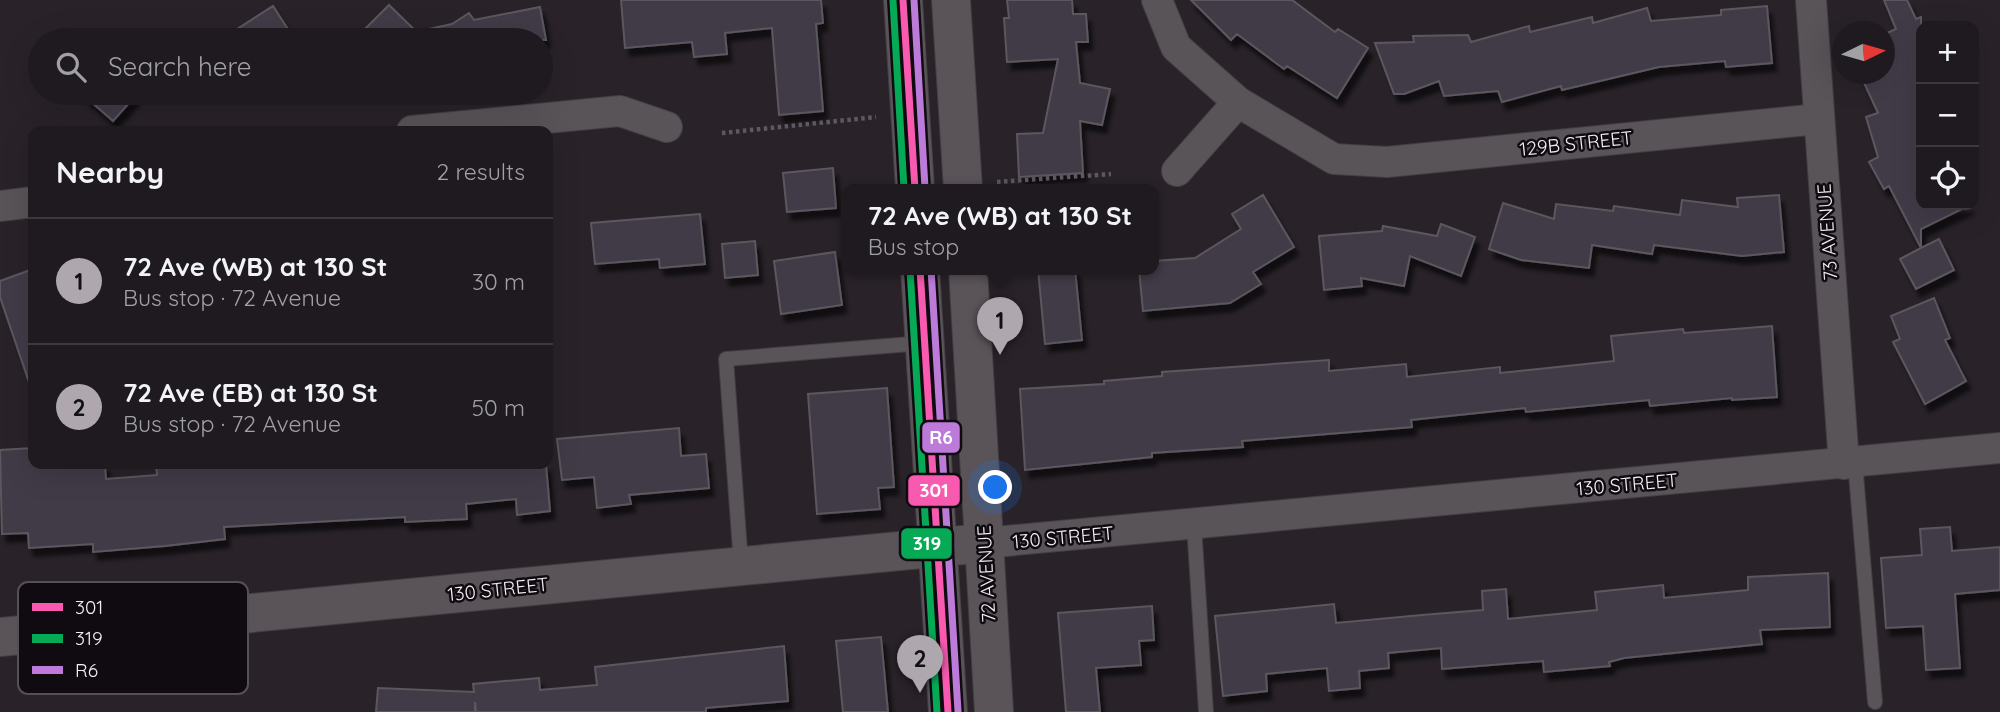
<!DOCTYPE html>
<html lang="en">
<head>
<meta charset="utf-8">
<style>
	body { margin:0; font-family:Quicksand,sans-serif; background:#272328; color:#f1f3f6 }
	.controls { position:absolute; right:21px; top:21px; display:grid; overflow:hidden; border-radius:14px; box-shadow:0 7px 28px #0002 }
	.controls button { width:63px; height:63px; display:grid; place-items:center; padding:0; border:0; border-bottom:2px solid #3c383d; background:#1f1a1f; color:#f1f3f6; font:35px sans-serif }
	.compass { position:absolute; left:1832px; top:21px; width:63px; height:63px; border-radius:50%; background:#1f1a1f; box-shadow:0 7px 28px #0002; rotate:85deg }
	.you { position:absolute; left:996px; top:488px; width:24px; height:24px; margin:-18px; border:5px solid #fff; border-radius:50%; background:#1a73e8; box-shadow:0 0 0 10px #1a73e833 }
	.badge { display:grid; place-items:center; width:46px; height:46px; border-radius:50%; background:#aea7ae; color:#111; font-size:23px; font-weight:700 }
	.pin { position:absolute; translate:-50% -58px; filter:drop-shadow(0 2px 4px #0008) }
	.pin::after { content:''; position:absolute; top:37px; width:24px; height:21px; background:inherit; clip-path:polygon(0 0,100% 0,50% 100%) }
	.popup { position:absolute; left:841px; top:184px; width:318px; height:91px; box-sizing:border-box; display:grid; place-content:center; border-radius:14px; background:#1f1a1f; filter:drop-shadow(0 2px 5px #0005); font-size:23px; white-space:nowrap; color:#a1a1a4 }
	.popup b { font-size:26px; color:#f1f3f6 }
	.popup::after { content:''; position:absolute; left:50%; top:100%; margin-left:-14px; border:14px solid transparent; border-top-color:#1f1a1f }
	.list { margin:0; padding:0; list-style:none }
	h2 { display:flex; justify-content:space-between; align-items:center; height:91px; margin:0; padding:0 28px; font-size:30px }
	h2 small { font-size:23px; font-weight:400; color:#a1a1a4 }
	.list li { display:grid; grid-template-columns:46px 1fr auto; gap:21px; align-items:center; box-sizing:border-box; height:126px; padding:0 28px; border-top:2px solid #3c383d }
	.list b { display:block; font-size:26px; white-space:nowrap }
	.list p { margin:0; font-size:23px; white-space:nowrap; color:#a1a1a4 }
	.list em { font-size:23px; font-style:normal; color:#a1a1a4 }
	.icon { flex:none; width:38px; height:38px; fill:none; stroke:currentColor; stroke-width:2; stroke-linecap:round; stroke-linejoin:round }
	.map { position:relative; flex:none; width:2000px; height:712px; overflow:hidden }
	.search { position:absolute; background:#1f1a1f; box-shadow:0 7px 28px #0002; left:28px; top:28px; width:525px; height:77px; display:flex; align-items:center; gap:18px; box-sizing:border-box; padding:0 24px; border-radius:38px; color:#a1a1a4; font-size:26px }
	.panel { position:absolute; background:#1f1a1f; box-shadow:0 7px 28px #0002; left:28px; top:126px; width:525px; height:343px; border-radius:14px }
	.map>svg:first-child { display:block }
	.building { fill:#403b46; stroke:#5b575e; stroke-width:2; filter:url(#shadow) }
	.lines { fill:none; stroke-linecap:round; stroke-linejoin:round }
	.lane-casing { stroke:#423e42; stroke-width:16 }
	.street-casing { stroke:#423e42; stroke-width:32 }
	.secondary-casing { stroke:#423e42; stroke-width:40 }
	.path { stroke:#5d595e; stroke-width:4.5; stroke-dasharray:3.5 3.5; stroke-linecap:butt }
	.lane { stroke:#585458; stroke-width:14 }
	.street { stroke:#585458; stroke-width:30 }
	.secondary { stroke:#5a5459; stroke-width:38 }
	.bus-1-casing { stroke:#100b11; stroke-width:12 }
	.bus-2-casing { stroke:#100b11; stroke-width:12 }
	.bus-3-casing { stroke:#100b11; stroke-width:12 }
	.bus-1 { stroke:#f75aaf; stroke-width:7 }
	.bus-2 { stroke:#06aa56; stroke-width:7 }
	.bus-3 { stroke:#bd7bd9; stroke-width:7 }
	.labels { text-anchor:middle; dominant-baseline:central; stroke-width:5; stroke-linejoin:round; paint-order:stroke }
	.street-label { font-size:19px; fill:#f5eef6; stroke:#100b11 }
	.key { fill:#100b11; stroke:#554f56; stroke-width:2 }
	.key-label { font-size:19px; fill:#f5eef6 }
	.line-badge { stroke:#100b11; stroke-width:2.5 }
	.badge-label { font-size:19px; text-anchor:middle; font-weight:bold; fill:#fff }
</style>
</head>
<body>
<div class="map">
<svg width="2000" height="712" viewBox="0 0 2000 712">
	<defs>
		<filter id="shadow"><feDropShadow dx="4.5" dy="8" stdDeviation="2" flood-color="#0009"/></filter>
	</defs>
	<rect width="100%" height="100%" fill="#292329"/>
	<path class="building" d="M 621,0 L 821,0 L 823,23 L 816,24 L 823,111 L 779,115 L 772,28 L 725,33 L 727,54 L 694,57 L 692,42 L 625,48 Z
		M 1007,0 L 1072,0 L 1073,14 L 1086,14 L 1088,42 L 1076,42 L 1080,83 L 1110,89 L 1102,125 L 1080,121 L 1083,173 L 1019,177 L 1017,134 L 1043,133 L 1058,59 L 1007,62 L 1004,18 L 1009,18 Z
		M 1191,0 L 1292,0 L 1335,32 L 1338,29 L 1368,48 L 1337,98 L 1287,66 L 1284,69 L 1237,34 L 1231,40 Z
		M 1884,0 L 1907,0 L 1916,19 L 1921,17 L 1921,205 L 1970,205 L 1921,229 L 1921,248 L 1939,239 L 1954,270 L 1916,289 L 1900,259 L 1921,248 L 1889,186 L 1884,189 L 1869,162 L 1878,157 L 1866,117 L 1878,113 L 1860,74 L 1885,74 L 1885,34 L 1896,29 Z
		M 389,5 L 425,40 L 354,40 Z
		M 273,6 L 295,40 L 220,40 Z
		M 1767,6 L 1772,63 L 1726,67 L 1725,61 L 1659,67 L 1562,90 L 1561,86 L 1502,102 L 1498,91 L 1444,96 L 1439,81 L 1404,94 L 1394,94 L 1375,43 L 1414,42 L 1413,36 L 1468,35 L 1471,42 L 1529,26 L 1530,32 L 1592,17 L 1593,23 L 1647,8 L 1651,21 L 1721,15 L 1721,10 Z
		M 540,7 L 546,40 L 426,40 L 430,38 L 429,29 L 452,24 L 469,13 L 474,20 Z
		M 81,93 L 138,93 L 113,121 Z
		M 833,168 L 836,208 L 787,212 L 783,173 Z
		M 1263,195 L 1294,247 L 1253,272 L 1261,284 L 1230,303 L 1143,311 L 1139,269 L 1154,269 L 1154,261 L 1195,258 L 1241,229 L 1232,214 Z
		M 1779,195 L 1784,252 L 1742,256 L 1654,245 L 1652,254 L 1592,245 L 1589,268 L 1521,260 L 1489,249 L 1503,203 L 1554,219 L 1556,204 L 1613,211 L 1614,206 L 1680,215 L 1682,200 L 1738,207 L 1737,198 Z
		M 700,214 L 705,264 L 660,268 L 659,259 L 595,264 L 591,223 Z
		M 1441,224 L 1475,237 L 1461,276 L 1410,256 L 1404,286 L 1361,278 L 1362,286 L 1324,290 L 1319,236 L 1382,231 L 1383,226 L 1437,236 Z
		M 755,241 L 758,275 L 725,278 L 722,244 Z
		M 835,252 L 842,305 L 781,314 L 774,261 Z
		M 33,269 L 33,381 L 29,382 L 0,297 L 0,281 Z
		M 1038,269 L 1075,269 L 1082,340 L 1045,344 Z
		M 1934,298 L 1950,338 L 1945,340 L 1966,381 L 1925,404 L 1893,342 L 1900,339 L 1891,316 Z
		M 1772,326 L 1777,397 L 1732,400 L 1732,398 L 1650,406 L 1649,400 L 1526,412 L 1525,408 L 1411,420 L 1412,427 L 1242,441 L 1243,447 L 1152,453 L 1152,457 L 1025,470 L 1020,389 L 1104,384 L 1104,381 L 1162,376 L 1162,372 L 1329,360 L 1329,371 L 1406,364 L 1407,377 L 1500,367 L 1500,373 L 1614,361 L 1611,336 L 1683,329 L 1684,333 Z
		M 887,388 L 894,487 L 878,488 L 880,509 L 817,514 L 808,394 Z
		M 679,428 L 681,456 L 706,454 L 709,488 L 629,495 L 631,504 L 597,508 L 594,477 L 562,480 L 557,439 Z
		M 33,448 L 33,464 L 105,464 L 106,479 L 157,475 L 156,464 L 546,464 L 550,511 L 517,515 L 516,499 L 466,504 L 467,519 L 405,522 L 405,517 L 224,527 L 225,539 L 165,546 L 93,552 L 93,544 L 29,548 L 28,533 L 2,534 L 0,450 Z
		M 1950,527 L 1952,551 L 2000,547 L 2000,590 L 1955,594 L 1960,668 L 1926,670 L 1923,626 L 1886,628 L 1881,558 L 1922,555 L 1920,529 Z
		M 1828,573 L 1830,627 L 1760,630 L 1762,644 L 1624,658 L 1609,662 L 1610,666 L 1544,672 L 1543,661 L 1442,669 L 1441,648 L 1388,653 L 1389,668 L 1359,671 L 1360,688 L 1329,691 L 1327,668 L 1266,674 L 1267,691 L 1223,696 L 1215,616 L 1334,604 L 1336,623 L 1422,615 L 1483,610 L 1482,591 L 1506,589 L 1508,619 L 1597,610 L 1595,592 L 1663,585 L 1664,598 L 1748,590 L 1748,577 Z
		M 1152,606 L 1154,640 L 1139,641 L 1141,665 L 1096,668 L 1100,712 L 1066,712 L 1058,613 Z
		M 881,637 L 888,712 L 843,712 L 836,641 Z
		M 784,646 L 788,701 L 706,708 L 706,712 L 476,712 L 475,702 L 475,712 L 376,712 L 378,688 L 474,692 L 473,684 L 539,678 L 540,690 L 597,685 L 595,667 Z"/>
	<g class="lines">
		<defs>
			<path id="lane" d="M 1855,462 L 1875,702
				M 1194,525 L 1206,712
				M 741,564 L 726,359 L 923,343"/>
			<path id="street" d="M 1157,0 L 1176,47 L 1238,102 L 1334,159 L 1387,162 L 1818,119
				M 1811,0 L 1844,464
				M 412,131 L 620,111 L 667,127
				M 1177,171 L 1238,102
				M 0,206 L 33,202
				M 984,543 L 2000,448"/>
			<path id="secondary" d="M 903,0 L 915,189
				M 951,0 L 963,189
				M 920,269 L 948,712
				M 968,269 L 994,712
				M 0,637 L 984,543"/>
		</defs>
		<use href="#lane" class="lane-casing"/>
		<use href="#street" class="street-casing"/>
		<use href="#secondary" class="secondary-casing"/>
		<path class="path" d="M 722,133 L 876,117
			M 997,182 L 1111,174"/>
		<use href="#lane" class="lane"/>
		<use href="#street" class="street"/>
		<use href="#secondary" class="secondary"/>
		<defs>
			<path id="bus-1" d="M 903,0 L 915,189
				M 920,269 L 948,712"/>
			<path id="bus-2" d="M 893,1 L 904,189
				M 910,270 L 937,712"/>
			<path id="bus-3" d="M 914,0 L 925,188
				M 931,269 L 958,711"/>
		</defs>
		<use href="#bus-1" class="bus-1-casing"/>
		<use href="#bus-2" class="bus-2-casing"/>
		<use href="#bus-3" class="bus-3-casing"/>
		<use href="#bus-1" class="bus-1"/>
		<use href="#bus-2" class="bus-2"/>
		<use href="#bus-3" class="bus-3"/>
	</g>
	<g class="labels">
		<g class="street-label">
			<text transform="translate(1576 143) rotate(-6)">129B STREET</text>
			<text transform="translate(1827 232) rotate(-94)">73 AVENUE</text>
			<text transform="translate(1627 484) rotate(-5)">130 STREET</text>
			<text transform="translate(1063 537) rotate(-5)">130 STREET</text>
			<text transform="translate(986 574) rotate(-93)">72 AVENUE</text>
			<text transform="translate(498 589) rotate(-6)">130 STREET</text>
		</g>
	</g>
	<rect x="18" y="582" width="230" height="112" rx="10" class="key"/>
	<rect x="32" y="603" width="31" height="8" fill="#f75aaf"/>
	<rect x="32" y="634" width="31" height="9" fill="#06aa56"/>
	<rect x="32" y="666" width="31" height="8" fill="#bd7bd9"/>
	<g class="key-label">
		<text x="75" y="614">301</text>
		<text x="75" y="645">319</text>
		<text x="75" y="677">R6</text>
	</g>
	<g class="line-badge">
		<rect x="921" y="421" width="40" height="33" rx="7" fill="#bd7bd9"/>
		<rect x="907" y="474" width="54" height="33" rx="7" fill="#f75aaf"/>
		<rect x="900" y="527" width="53" height="33" rx="7" fill="#06aa56"/>
	</g>
	<g class="badge-label">
		<text x="941" y="444">R6</text>
		<text x="934" y="497">301</text>
		<text x="927" y="550">319</text>
	</g>
</svg>
<div class="controls">
<button>+</button>
<button>−</button>
<button><svg class="icon" aria-label="locate" viewBox="0 0 24 24"><circle cx="12" cy="12" r="6"/><path d="M12 2v4M12 18v4M2 12h4M18 12h4"/></svg></button>
</div>
<svg class="compass" viewBox="-18 -18 36 36"><path d="M0-13l5 13h-10z" fill="#e53935"/><path d="M0 13l5-13h-10z" fill="#a1a1a4"/></svg>
<div class="you"></div>
<div class="pin badge" style="left:1000px;top:355px">1</div>
<div class="popup"><b>72 Ave (WB) at 130 St</b>Bus stop</div>
<div class="pin badge" style="left:920px;top:693px">2</div>
<div class="search"><svg class="icon" aria-label="search" viewBox="0 0 24 24"><circle cx="10" cy="10" r="6"/><path d="M15 15l6 6"/></svg>Search here</div>
<section class="panel">
<h2>Nearby<small>2 results</small></h2>
<ul class="list">
<li><span class="badge">1</span><div><b>72 Ave (WB) at 130 St</b><p>Bus stop · 72 Avenue</p></div><em>30 m</em></li>
<li><span class="badge">2</span><div><b>72 Ave (EB) at 130 St</b><p>Bus stop · 72 Avenue</p></div><em>50 m</em></li>
</ul>
</section>
</div>
</body>
</html>
